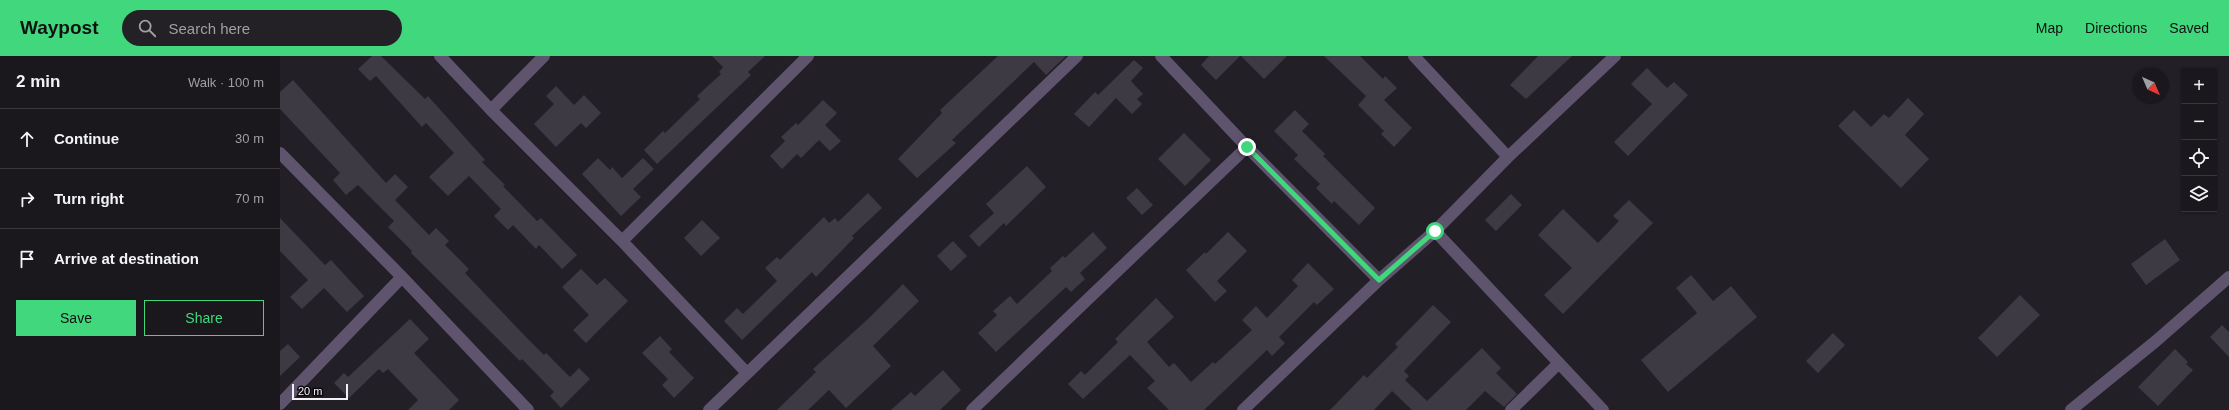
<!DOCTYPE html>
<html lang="en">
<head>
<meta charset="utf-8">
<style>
	body { margin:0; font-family:Helvetica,sans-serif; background:#232026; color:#f1f3f6 }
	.controls { position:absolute; right:12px; top:12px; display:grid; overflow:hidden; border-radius:0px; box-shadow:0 1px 3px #0004 }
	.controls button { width:36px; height:36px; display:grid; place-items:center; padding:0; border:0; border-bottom:1px solid #38363b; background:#1a171d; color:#f1f3f6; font:20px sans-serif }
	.compass { position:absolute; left:1853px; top:12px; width:36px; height:36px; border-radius:50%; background:#1a171d; box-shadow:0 1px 3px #0004; rotate:136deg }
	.scale { position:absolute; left:12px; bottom:10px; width:56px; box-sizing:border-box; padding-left:4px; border:2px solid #f2f0f5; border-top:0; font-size:11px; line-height:14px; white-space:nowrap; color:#f2f0f5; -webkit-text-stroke:3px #0b090d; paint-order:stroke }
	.stop { position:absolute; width:12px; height:12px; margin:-9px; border:3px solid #41d77c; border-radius:50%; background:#fff }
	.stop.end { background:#41d77c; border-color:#fff; box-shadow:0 1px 4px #0008 }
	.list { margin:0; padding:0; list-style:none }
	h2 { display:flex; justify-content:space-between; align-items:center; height:52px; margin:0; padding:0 16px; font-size:17px }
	h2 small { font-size:13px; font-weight:400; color:#9f9fa4 }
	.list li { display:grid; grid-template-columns:26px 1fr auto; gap:12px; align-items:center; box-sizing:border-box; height:60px; padding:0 16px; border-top:1px solid #38363b }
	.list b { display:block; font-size:15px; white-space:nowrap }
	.list em { font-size:13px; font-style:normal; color:#9f9fa4 }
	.actions { display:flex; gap:8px; padding:12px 16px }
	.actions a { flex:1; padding:9px 0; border:1px solid #41d77c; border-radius:0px; text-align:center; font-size:14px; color:#41d77c }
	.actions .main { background:#41d77c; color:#111 }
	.icon { flex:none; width:22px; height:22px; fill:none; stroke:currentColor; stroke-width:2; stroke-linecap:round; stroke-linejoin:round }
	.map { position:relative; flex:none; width:1949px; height:354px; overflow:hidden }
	header { display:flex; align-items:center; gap:24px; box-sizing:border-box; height:56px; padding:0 20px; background:#41d77c; color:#111 }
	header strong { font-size:19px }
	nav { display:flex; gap:22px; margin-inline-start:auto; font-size:14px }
	.search { width:280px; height:36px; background:#232026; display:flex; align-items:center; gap:10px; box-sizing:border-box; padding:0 14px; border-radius:22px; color:#9f9fa4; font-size:15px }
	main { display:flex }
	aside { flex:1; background:#1a171d }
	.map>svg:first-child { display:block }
	.building { fill:#3d3a43 }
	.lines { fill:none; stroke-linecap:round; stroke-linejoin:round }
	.minor { stroke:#5e546e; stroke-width:12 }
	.route { stroke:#41d77c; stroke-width:5 }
</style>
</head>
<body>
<header>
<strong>Waypost</strong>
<div class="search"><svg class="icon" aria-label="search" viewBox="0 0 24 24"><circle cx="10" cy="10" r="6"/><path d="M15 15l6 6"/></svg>Search here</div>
<nav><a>Map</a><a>Directions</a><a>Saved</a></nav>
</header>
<main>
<aside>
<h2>2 min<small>Walk · 100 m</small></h2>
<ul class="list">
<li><svg class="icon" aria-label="ahead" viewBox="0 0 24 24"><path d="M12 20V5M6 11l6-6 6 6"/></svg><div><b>Continue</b></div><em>30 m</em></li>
<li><svg class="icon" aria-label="right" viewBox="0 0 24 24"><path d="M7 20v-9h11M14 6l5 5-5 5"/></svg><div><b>Turn right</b></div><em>70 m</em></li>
<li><svg class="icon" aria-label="arrive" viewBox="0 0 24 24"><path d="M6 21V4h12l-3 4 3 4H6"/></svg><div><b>Arrive at destination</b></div></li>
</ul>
<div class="actions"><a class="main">Save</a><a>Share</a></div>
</aside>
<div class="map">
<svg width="1949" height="354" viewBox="0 0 1949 354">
	<rect width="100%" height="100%" fill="#221f27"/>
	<path class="building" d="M 92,0 L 101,0 L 145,43 L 148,40 L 205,104 L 202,106 L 225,129 L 223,130 L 257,165 L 261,162 L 297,199 L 282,213 L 259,189 L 256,193 L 233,169 L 228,174 L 214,160 L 221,153 L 189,120 L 168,140 L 149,121 L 174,97 L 146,67 L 142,71 L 96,20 L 90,25 L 78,13 Z
		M 432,0 L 485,0 L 468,16 L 471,19 L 377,108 L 364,94 L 383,75 L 385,77 L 420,43 L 417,40 L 441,18 L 439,16 L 443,11 Z
		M 718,0 L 786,0 L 766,19 L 754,6 L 672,84 L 676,87 L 637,122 L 618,103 L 662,57 L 660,54 Z
		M 929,0 L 960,0 L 936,24 L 921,9 Z
		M 961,0 L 1007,0 L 984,23 Z
		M 1044,0 L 1080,0 L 1103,23 L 1105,20 L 1117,32 L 1104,44 L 1132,72 L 1114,91 L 1101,78 L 1104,75 L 1078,49 L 1086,40 Z
		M 1258,0 L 1292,0 L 1246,43 L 1230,29 Z
		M 854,4 L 863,12 L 851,25 L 863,38 L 857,43 L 862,48 L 852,58 L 836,42 L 809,71 L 794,58 L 815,36 L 818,39 Z
		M 1367,12 L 1387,32 L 1394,26 L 1408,39 L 1348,100 L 1334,86 L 1372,48 L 1351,28 Z
		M 13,24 L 106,127 L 115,118 L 128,131 L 115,144 L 149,179 L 156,172 L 169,185 L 165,189 L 189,213 L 185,217 L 244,279 L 264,299 L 266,297 L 290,321 L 299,312 L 310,323 L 281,352 L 270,340 L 274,336 L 242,303 L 240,305 L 131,197 L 132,195 L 108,171 L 114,165 L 78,129 L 66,139 L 53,124 L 60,117 L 0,53 L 0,36 Z
		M 276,30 L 294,49 L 304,39 L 321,57 L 306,72 L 301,67 L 276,91 L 254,68 L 274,48 L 266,40 Z
		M 1628,42 L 1644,58 L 1625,79 L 1649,103 L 1621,132 L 1558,70 L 1574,54 L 1591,71 L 1604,58 L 1609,62 Z
		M 543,44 L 557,57 L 545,69 L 561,85 L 550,95 L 539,84 L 521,102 L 517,98 L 502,113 L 490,100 L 505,85 L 501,81 L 516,67 L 518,69 Z
		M 1015,54 L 1029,68 L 1022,75 L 1045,98 L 1043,100 L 1095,152 L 1079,169 L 1054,145 L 1052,148 L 1036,132 L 1040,128 L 1014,103 L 1018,99 L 994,75 Z
		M 904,77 L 931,104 L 905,130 L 878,103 Z
		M 318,102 L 330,114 L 332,111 L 342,122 L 363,102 L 374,113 L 353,133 L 361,141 L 341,160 L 302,118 Z
		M 747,110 L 766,131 L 726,170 L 724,167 L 699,191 L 689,180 L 714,157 L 706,148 Z
		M 857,132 L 873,149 L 862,159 L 846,142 Z
		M 588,137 L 602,152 L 572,180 L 574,182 L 536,221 L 532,216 L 462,284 L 444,265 L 457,252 L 463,258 L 497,225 L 485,212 L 497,201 L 500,204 L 544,161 L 549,167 L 555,162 L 558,166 Z
		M 1231,138 L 1242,149 L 1216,175 L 1205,164 Z
		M 1349,144 L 1373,167 L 1283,258 L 1264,239 L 1292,212 L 1258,179 L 1283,153 L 1318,187 L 1339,165 L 1333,160 Z
		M 0,162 L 45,209 L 51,204 L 84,240 L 67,256 L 44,232 L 22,253 L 10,241 L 28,224 L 0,195 Z
		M 422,164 L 440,182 L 421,200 L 404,182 Z
		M 813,176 L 827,192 L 800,217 L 805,223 L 791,236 L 786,231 L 716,296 L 698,277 L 717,259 L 713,255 L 730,240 L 737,248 L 772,215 L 770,212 L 783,200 L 785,202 Z
		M 948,176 L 967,195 L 937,225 L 947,235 L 935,246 L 906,214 L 925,196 L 926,198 Z
		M 1885,183 L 1900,204 L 1866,229 L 1851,208 Z
		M 673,185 L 687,200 L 671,215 L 657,200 Z
		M 1028,207 L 1054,233 L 1037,249 L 1034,246 L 999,281 L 1005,287 L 992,300 L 987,294 L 924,354 L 889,354 L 867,332 L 875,325 L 850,299 L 803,343 L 788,328 L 801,315 L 805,319 L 838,286 L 835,283 L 876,242 L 894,261 L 867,286 L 889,311 L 894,307 L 911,326 L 933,306 L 935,308 L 972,274 L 962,264 L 976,250 L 987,262 L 1018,230 L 1012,224 Z
		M 301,213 L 317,229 L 325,222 L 348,245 L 306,287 L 293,274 L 309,259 L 282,231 Z
		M 1411,219 L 1433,245 L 1451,230 L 1477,261 L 1388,336 L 1361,304 L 1417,257 L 1396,232 Z
		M 623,228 L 639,245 L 593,290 L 611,310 L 566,352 L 549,334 L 528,354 L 497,354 L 536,316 L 533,313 L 589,262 Z
		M 1740,239 L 1760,259 L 1717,301 L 1698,282 Z
		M 1153,249 L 1171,266 L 1124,315 L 1129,320 L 1125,324 L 1147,345 L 1202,292 L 1221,312 L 1216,317 L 1237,338 L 1224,351 L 1205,335 L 1186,354 L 1132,354 L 1112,335 L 1094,354 L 1050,354 L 1084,319 L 1087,322 L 1118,291 L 1115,288 Z
		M 130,263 L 149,283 L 134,297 L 179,344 L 169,354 L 128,354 L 138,344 L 108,313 L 103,317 L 99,313 L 69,342 L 54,327 L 64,317 L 68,321 Z
		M 1942,269 L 1949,276 L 1949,301 L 1930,281 Z
		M 1553,277 L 1565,289 L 1538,317 L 1526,305 Z
		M 380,280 L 392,293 L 389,296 L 414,322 L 394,342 L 382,329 L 388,323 L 362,297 Z
		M 8,288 L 20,301 L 0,320 L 0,295 Z
		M 1895,293 L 1908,306 L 1906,308 L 1913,314 L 1878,350 L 1858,331 Z
		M 663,314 L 681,334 L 660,354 L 611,354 L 631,336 L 635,340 Z"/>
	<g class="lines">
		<path class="minor" d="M 160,0 L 211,54 L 342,185 L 466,316
			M 881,0 L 967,91 L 1099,224
			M 1134,0 L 1228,101
			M 211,54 L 264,0
			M 0,97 L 122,221 L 248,354
			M 1155,175 L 1323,354
			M 342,185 L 528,0
			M 0,348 L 122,221
			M 429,354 L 797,0
			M 692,354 L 967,91
			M 963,354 L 1099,224 L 1155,175 L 1228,101 L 1335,0
			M 1231,354 L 1279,307
			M 1791,354 L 1876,285 L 1949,221"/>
	</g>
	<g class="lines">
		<path class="route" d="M 967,91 L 1099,224 L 1155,175"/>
	</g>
</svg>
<div class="controls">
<button>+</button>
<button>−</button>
<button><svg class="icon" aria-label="locate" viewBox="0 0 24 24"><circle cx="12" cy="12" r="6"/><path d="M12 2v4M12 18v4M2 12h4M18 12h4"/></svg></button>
<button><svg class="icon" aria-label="layers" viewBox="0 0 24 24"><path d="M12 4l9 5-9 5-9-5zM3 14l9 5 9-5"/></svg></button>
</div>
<svg class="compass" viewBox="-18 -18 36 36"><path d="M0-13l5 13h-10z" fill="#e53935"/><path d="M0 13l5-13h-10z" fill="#9f9fa4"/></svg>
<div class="scale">20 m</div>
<div class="stop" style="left:1155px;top:175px"></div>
<div class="stop end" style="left:967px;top:91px"></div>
</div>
</main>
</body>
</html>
